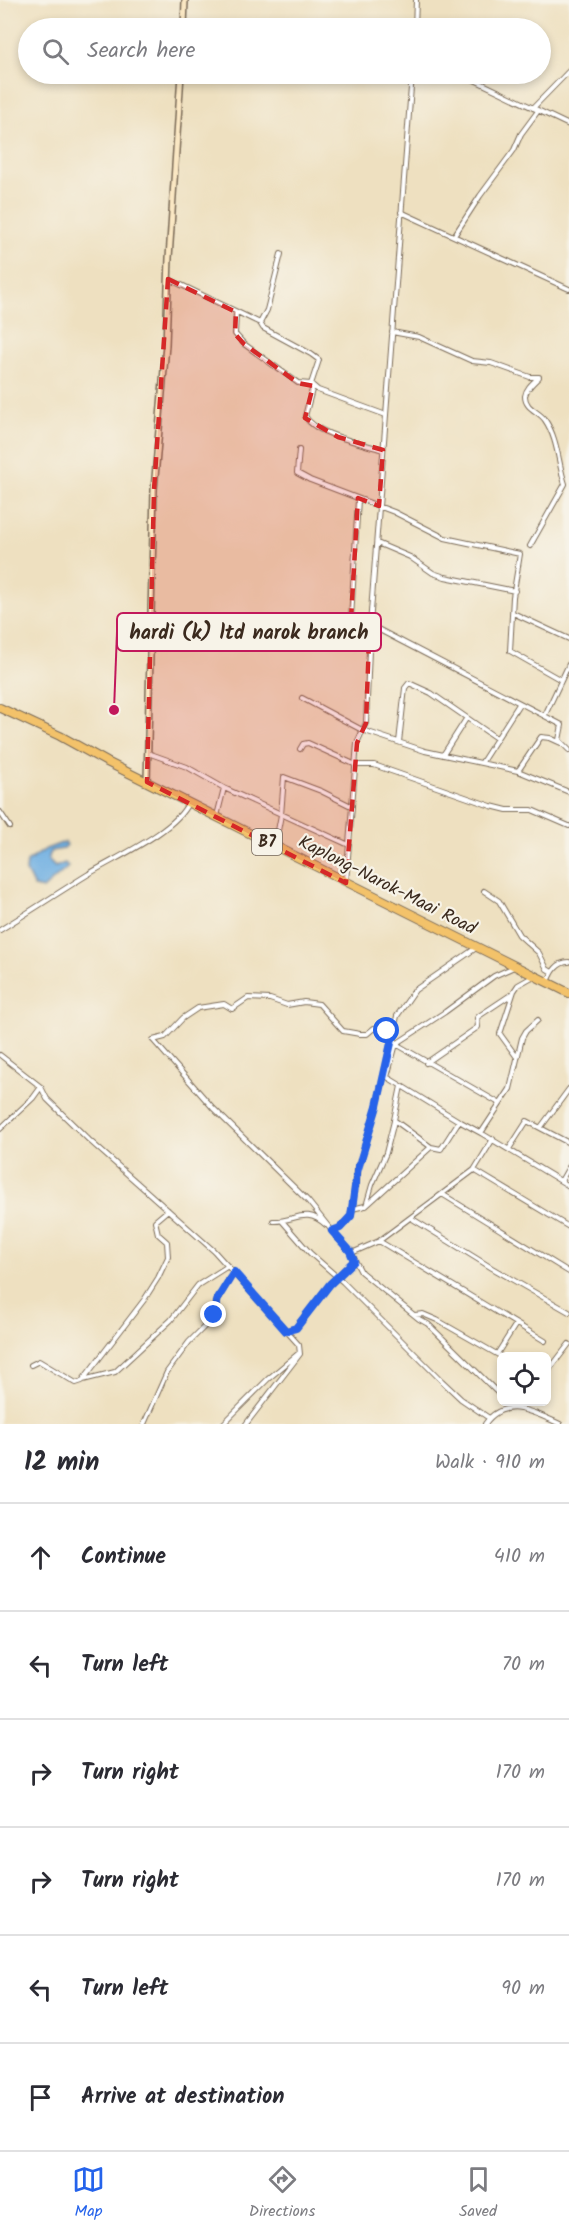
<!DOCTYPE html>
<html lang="en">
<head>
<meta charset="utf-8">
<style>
	body { margin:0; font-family:Kalam,sans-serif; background:#f7f7f7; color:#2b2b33 }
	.controls { position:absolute; right:18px; bottom:18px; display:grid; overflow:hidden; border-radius:9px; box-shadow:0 3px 9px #0003 }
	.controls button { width:54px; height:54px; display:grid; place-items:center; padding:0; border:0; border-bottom:2px solid #e1e1e2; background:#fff; color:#2b2b33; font:30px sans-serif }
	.stop { position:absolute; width:18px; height:18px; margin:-14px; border:4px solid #2563eb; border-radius:50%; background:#fff }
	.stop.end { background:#2563eb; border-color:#fff; box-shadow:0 2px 6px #0008 }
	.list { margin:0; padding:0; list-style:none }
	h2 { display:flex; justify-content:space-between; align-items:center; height:78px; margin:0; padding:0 24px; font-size:26px }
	h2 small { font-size:20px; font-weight:400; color:#7c7c81 }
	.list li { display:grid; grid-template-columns:39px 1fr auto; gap:18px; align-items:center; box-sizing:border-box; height:108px; padding:0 24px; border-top:2px solid #e1e1e2 }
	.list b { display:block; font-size:22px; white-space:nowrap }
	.list em { font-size:20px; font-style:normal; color:#7c7c81 }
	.icon { flex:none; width:33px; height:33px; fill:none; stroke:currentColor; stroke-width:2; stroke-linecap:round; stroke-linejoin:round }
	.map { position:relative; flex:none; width:569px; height:1424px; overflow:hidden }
	.search { position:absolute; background:#fff; box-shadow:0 3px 9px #0003; left:18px; right:18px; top:18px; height:66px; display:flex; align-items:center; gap:15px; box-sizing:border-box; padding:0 21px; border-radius:33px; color:#7c7c81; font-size:22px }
	.sheet { height:726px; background:#fff }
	nav { display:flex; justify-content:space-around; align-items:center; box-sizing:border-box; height:84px; border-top:2px solid #e1e1e2; background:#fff; font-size:16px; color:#7c7c81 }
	nav a { display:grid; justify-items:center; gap:3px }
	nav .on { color:#2563eb }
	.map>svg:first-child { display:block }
	.water { fill:#6eafe2; stroke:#546c80; stroke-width:1.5 }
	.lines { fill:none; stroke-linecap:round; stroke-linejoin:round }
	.street-casing { stroke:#7a6a57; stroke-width:6 }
	.secondary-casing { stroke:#7a6a57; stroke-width:8 }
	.highway-casing { stroke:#7a6a57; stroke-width:10 }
	.street { stroke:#fff; stroke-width:4 }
	.secondary { stroke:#fae7c3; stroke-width:5 }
	.highway { stroke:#f3c26a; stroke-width:8 }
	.route { stroke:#2563eb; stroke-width:8 }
	.marked { fill:#d62828; fill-opacity:0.2; stroke:#d62828; stroke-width:4.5; stroke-dasharray:12 8; stroke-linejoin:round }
	.labels { text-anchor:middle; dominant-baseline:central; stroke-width:4.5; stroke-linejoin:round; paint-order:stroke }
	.shield { fill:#f7f3e8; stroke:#73665b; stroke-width:1.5 }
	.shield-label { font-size:16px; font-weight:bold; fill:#3b2a1e }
	.street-label { font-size:18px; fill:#3b2a1e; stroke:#f7f3e8 }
	.leader { fill:none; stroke:#c2185b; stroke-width:2 }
	.callout-dot { fill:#c2185b; stroke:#f7f3e8; stroke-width:2 }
	.callout { fill:#f7f3e8; stroke:#c2185b; stroke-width:2 }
	.callout-label { font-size:20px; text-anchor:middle; font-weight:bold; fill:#3b2a1e }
</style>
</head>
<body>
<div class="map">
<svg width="569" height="1424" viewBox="0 0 569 1424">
	<rect width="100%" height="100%" fill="#f7f3e8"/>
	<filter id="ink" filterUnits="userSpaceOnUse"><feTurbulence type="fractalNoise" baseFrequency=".0167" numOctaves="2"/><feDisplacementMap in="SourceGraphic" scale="12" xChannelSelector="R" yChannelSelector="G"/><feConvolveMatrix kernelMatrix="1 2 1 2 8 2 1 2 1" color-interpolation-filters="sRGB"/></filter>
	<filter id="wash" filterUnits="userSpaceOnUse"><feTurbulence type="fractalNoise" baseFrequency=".008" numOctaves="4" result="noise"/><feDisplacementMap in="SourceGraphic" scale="24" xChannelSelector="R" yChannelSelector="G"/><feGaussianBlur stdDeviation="1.35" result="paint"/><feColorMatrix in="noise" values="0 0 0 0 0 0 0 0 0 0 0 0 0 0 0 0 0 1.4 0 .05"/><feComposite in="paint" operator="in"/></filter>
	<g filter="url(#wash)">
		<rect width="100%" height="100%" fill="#eee0c0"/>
		<path class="water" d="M 65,842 L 67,845 L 63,849 L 51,851 L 48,860 L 55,867 L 65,863 L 68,867 L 43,889 L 34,887 L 26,871 L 27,862 L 46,849 Z"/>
	</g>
	<g filter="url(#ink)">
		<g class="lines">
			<defs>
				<path id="street" d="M 415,28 L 416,0
					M 462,74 L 569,125
					M 533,108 L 569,71
					M 401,212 L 569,289
					M 454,236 L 480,196 L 514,150 L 521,134 L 538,111
					M 169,279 L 260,323 L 263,328 L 311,354 L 319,360 L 311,384 L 318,390 L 386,415
					M 236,312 L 235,334 L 244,344 L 298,383 L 311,384
					M 260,323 L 267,310 L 281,254
					M 392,332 L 419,337 L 472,361 L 491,363 L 530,377 L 539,377 C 534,382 526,388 525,396 C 525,409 539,411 545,420 C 558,439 558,463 565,484 L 530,546
					M 313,386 L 305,416 C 315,435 363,443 383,450
					M 299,450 L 297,473 L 310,480 L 394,512 L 445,538 L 520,554 L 513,597 L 510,651 L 561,680
					M 358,499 L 351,619 L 360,634 L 369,640
					M 377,543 L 410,557 L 433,573 L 445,577 L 515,591
					M 513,613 L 569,639
					M 370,625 L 562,725 L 559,740 L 569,750
					M 302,698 L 362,730 L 425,751 L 518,771 L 569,792
					M 545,715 L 569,664
					M 399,742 L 405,688 L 409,683 L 431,693 L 496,738
					M 300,749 L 303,744 L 308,743 L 356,765 L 374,765 L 491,806 L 507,810 L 532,810 L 569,826
					M 148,753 L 187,767 L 224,788 L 349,845
					M 443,755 L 466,719
					M 482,762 L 519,704
					M 518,771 L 541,737 L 550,738 L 561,743
					M 0,812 L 10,827
					M 217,816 L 224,788
					M 275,846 L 281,815 L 284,777 L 321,791 L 351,806
					M 346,882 L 357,743 L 366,723 L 370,625 L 412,74
					M 484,891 L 499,901 L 519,935 L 539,953 L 547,969 L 552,972
					M 0,930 C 29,912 58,893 87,875 C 114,858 175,832 188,803
					M 548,982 C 552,972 557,962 569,962
					M 248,998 L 270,999 L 287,1005 L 304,1002 L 319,1004 L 343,1031 L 360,1034 L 367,1034 L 374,1028 L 393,1034 L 377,1106 L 357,1172 L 351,1216 L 340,1228 L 332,1231 L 308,1201 L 213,1108 L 153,1040 L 165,1037 L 183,1018 L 198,1008 L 224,1004 L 232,1009 Z
					M 538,1020 L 526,1031 L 522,1038 L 510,1089 L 481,1133 L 569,1186
					M 396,1044 L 445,1012 L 494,976 L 514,967
					M 396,1044 L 499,1103
					M 0,1055 L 41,1087 L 47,1099 L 89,1140 L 214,1251 L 299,1345 L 300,1354 L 246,1424
					M 516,1056 L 500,1034 L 514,991 L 518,985 L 534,976
					M 426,1063 L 478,1027 L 477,1018 L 479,1016 L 512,994
					M 401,1086 L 394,1120 L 431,1147 L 441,1149 L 459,1121 L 387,1077 L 396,1044 L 393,1034 L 397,1016 L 415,990 L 476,948
					M 394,1121 L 386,1153 L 372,1185 L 366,1206 L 431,1147
					M 459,1121 L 481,1133
					M 541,1127 L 569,1089
					M 0,1129 L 33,1098 L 41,1087
					M 509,1149 L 527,1121 L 569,1143
					M 474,1170 L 569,1227
					M 561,1181 L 569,1167
					M 442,1194 L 569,1272
					M 352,1209 L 365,1206
					M 411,1218 L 492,1268 L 569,1312
					M 273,1221 C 295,1222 305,1206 326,1225
					M 282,1221 L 310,1253 L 343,1282 L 442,1381 L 461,1399 L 489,1418
					M 331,1230 L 350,1251 L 354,1252 L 379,1241 L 474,1170 L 493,1139
					M 379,1241 L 545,1341
					M 350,1251 L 361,1272 L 419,1319 L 428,1324 L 502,1397
					M 415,1315 L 423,1314 L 437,1320 L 502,1357
					M 286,1331 L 296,1328 L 330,1284 L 354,1261
					M 497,1354 L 516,1324
					M 31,1365 L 39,1361 L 76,1383 L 82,1381 L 144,1300 L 158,1278 L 168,1257 L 167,1242 L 158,1234 L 155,1221 L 168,1210
					M 546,1374 L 569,1344
					M 83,1380 L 115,1372 L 171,1320 L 198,1285 L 228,1266
					M 506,1402 L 515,1406
					M 144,1424 L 167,1372 L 189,1342 L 210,1321 L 218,1298 L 234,1272
					M 223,1424 L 268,1379 L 299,1353
					M 485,1424 C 505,1395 535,1413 560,1424"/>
				<path id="secondary" d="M 184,28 L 185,0
					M 147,782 L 154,490 L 166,345 L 169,258 L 181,74"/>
				<path id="highway" d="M 0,708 L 60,736 L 107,762 L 569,993"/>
			</defs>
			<use href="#street" class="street-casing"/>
			<use href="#secondary" class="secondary-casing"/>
			<use href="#highway" class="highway-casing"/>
			<use href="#street" class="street"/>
			<use href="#secondary" class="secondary"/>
			<use href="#highway" class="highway"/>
		</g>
	</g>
	<g class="lines" filter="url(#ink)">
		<path class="route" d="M 214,1315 L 218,1298 L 234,1272 L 286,1331 L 296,1328 L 330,1284 L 354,1261 L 350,1251 L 332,1231 L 340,1228 L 351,1216 L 357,1172 L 377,1106 L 393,1034 L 387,1031"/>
	</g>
	<path class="marked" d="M 168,279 L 236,312 L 235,334 L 244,344 L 298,383 L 313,386 L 305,418 L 338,437 L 383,450 L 379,506 L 358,498 L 351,619 L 369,640 L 366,723 L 357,743 L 346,883 L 147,782 L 154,490 Z"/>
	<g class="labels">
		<rect class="shield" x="252" y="829" width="30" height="26" rx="4.5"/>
		<g class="shield-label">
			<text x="267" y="842">B7</text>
		</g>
		<g class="street-label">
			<text transform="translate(387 886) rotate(27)">Kaplong-Narok-Maai Road</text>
		</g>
	</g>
	<path class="leader" d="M114 710L117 632"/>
	<circle class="callout-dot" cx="114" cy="710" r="6"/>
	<rect class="callout" x="117" y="613" width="264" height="38" rx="6"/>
	<g class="callout-label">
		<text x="249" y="639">hardi (k) ltd narok branch</text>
	</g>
</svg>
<div class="controls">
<button><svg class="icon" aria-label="locate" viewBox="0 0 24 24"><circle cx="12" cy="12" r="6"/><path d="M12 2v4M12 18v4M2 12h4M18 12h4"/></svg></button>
</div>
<div class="stop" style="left:387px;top:1031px"></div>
<div class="stop end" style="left:214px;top:1315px"></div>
<div class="search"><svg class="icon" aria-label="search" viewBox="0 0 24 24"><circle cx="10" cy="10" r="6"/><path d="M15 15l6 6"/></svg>Search here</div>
</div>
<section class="sheet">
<h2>12 min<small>Walk · 910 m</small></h2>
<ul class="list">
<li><svg class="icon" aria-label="ahead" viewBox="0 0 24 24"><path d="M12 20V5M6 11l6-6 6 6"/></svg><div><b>Continue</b></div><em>410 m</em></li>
<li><svg class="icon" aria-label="left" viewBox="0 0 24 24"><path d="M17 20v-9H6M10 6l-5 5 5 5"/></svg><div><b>Turn left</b></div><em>70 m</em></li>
<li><svg class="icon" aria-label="right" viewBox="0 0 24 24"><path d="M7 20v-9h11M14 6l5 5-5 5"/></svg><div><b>Turn right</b></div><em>170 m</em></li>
<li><svg class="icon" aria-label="right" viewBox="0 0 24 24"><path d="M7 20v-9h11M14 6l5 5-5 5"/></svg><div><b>Turn right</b></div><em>170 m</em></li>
<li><svg class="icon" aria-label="left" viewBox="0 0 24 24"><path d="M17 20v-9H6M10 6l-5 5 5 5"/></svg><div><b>Turn left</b></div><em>90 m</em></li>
<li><svg class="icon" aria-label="arrive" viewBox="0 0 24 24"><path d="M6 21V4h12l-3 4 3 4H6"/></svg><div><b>Arrive at destination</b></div></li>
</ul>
</section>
<nav>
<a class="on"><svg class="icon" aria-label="map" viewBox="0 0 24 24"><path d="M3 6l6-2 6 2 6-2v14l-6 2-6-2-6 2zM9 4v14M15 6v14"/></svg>Map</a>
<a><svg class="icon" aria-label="directions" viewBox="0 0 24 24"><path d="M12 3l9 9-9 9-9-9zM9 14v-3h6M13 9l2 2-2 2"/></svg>Directions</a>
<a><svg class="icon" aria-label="saved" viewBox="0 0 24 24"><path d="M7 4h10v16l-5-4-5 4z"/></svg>Saved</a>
</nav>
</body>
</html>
